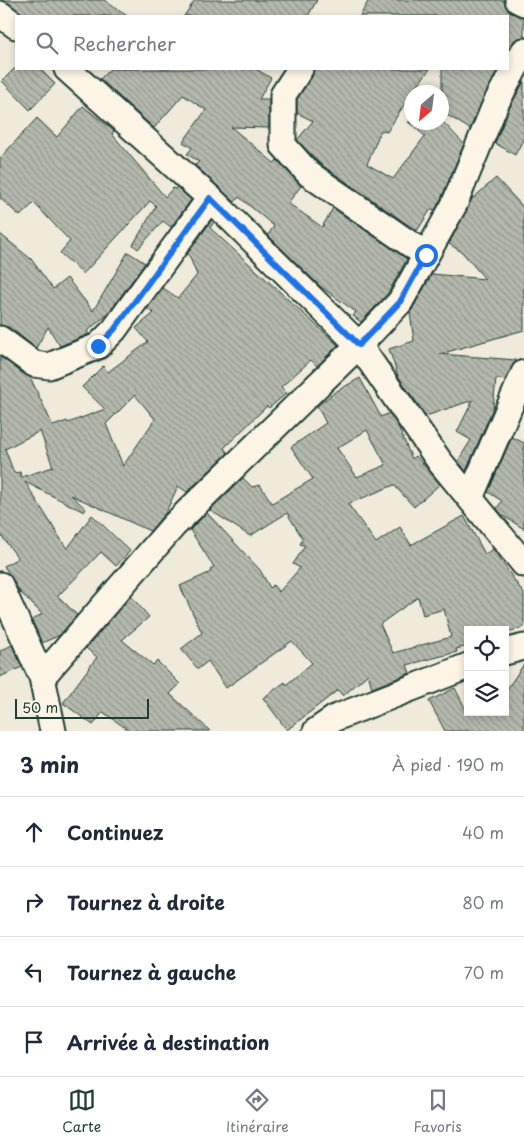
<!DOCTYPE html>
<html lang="fr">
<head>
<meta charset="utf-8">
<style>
	body { margin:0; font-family:"Playpen Sans",sans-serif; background:#f6f6f7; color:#1f2937 }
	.controls { position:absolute; right:15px; bottom:15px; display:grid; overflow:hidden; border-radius:0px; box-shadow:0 2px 8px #0003 }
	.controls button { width:45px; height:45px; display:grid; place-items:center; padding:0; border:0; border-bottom:1px solid #e0e1e3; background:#fff; color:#1f2937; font:25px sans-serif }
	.compass { position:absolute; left:404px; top:85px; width:45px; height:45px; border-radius:50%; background:#fff; box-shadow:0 2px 8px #0003; rotate:208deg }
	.scale { position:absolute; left:15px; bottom:12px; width:134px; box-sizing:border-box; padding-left:5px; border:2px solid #1f3d34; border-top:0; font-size:14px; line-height:18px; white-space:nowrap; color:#1f3d34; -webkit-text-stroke:4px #fcf5e5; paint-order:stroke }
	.stop { position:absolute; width:15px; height:15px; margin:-11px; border:4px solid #1a73e8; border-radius:50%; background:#fff }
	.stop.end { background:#1a73e8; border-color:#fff; box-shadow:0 1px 5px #0008 }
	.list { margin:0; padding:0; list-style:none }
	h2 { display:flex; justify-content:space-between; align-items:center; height:65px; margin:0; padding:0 20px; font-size:21px }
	h2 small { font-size:16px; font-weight:400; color:#747a83 }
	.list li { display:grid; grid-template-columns:32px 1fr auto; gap:15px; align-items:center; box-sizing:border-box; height:70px; padding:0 20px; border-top:1px solid #e0e1e3 }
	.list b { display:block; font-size:19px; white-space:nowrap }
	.list em { font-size:16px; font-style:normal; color:#747a83 }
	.icon { flex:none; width:28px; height:28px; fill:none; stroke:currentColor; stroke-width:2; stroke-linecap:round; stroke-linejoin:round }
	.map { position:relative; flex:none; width:524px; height:731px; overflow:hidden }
	.search { position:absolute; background:#fff; box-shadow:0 2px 8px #0003; left:15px; right:15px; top:15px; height:55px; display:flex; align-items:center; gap:12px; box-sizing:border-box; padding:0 18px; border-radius:0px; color:#747a83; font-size:19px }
	.sheet { height:345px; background:#fff }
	nav { display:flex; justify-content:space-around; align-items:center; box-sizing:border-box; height:70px; border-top:1px solid #e0e1e3; background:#fff; font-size:14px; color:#747a83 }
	nav a { display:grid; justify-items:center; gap:2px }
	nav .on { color:#1f3d34 }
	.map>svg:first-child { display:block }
	.building { fill:url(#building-back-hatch); stroke:#1f3d34; fill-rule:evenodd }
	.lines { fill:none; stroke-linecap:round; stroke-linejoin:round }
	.minor-casing { stroke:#1f3d34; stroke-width:29 }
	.minor { stroke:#fcf5e5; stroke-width:25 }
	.route { stroke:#1a73e8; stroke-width:6 }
</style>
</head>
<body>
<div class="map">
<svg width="524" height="731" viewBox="0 0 524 731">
	<defs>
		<pattern id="building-back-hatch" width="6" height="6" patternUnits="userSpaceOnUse" patternTransform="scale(1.25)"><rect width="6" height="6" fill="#b5b9ad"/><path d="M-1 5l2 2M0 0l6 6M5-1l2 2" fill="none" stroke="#93988e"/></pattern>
	</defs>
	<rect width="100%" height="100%" fill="#efeada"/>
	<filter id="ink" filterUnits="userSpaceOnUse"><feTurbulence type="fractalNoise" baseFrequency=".02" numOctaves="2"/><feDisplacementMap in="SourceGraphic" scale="10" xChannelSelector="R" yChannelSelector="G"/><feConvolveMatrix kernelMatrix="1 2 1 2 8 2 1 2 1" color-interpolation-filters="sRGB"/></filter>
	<g filter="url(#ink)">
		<path class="building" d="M 3,0 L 104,0 L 127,16 L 26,16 Z
			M 195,0 L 317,0 L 308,16 L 184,16 Z
			M 369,0 L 504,0 L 506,7 L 511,13 L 524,17 L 524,37 L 516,39 L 508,51 L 508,16 L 360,16 Z
			M 14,69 L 40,69 L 55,84 L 30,110 L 2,81 Z
			M 110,69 L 256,69 L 271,78 L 259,99 L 269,99 L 269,128 L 231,127 L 274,163 L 277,160 L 301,186 L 288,203 L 322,227 L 333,208 L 407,259 L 388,293 L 361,322 L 353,316 L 356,312 L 321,287 L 268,235 L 274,226 L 239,197 L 235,202 L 195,165 L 199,162 L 187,154 L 192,148 L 183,142 L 206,110 L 183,95 L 154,128 L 100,79 Z
			M 314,69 L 430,69 L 412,92 L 387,132 L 381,130 L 367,164 L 393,179 L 425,136 L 408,122 L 443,122 L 464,144 L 441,199 L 435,210 L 431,209 L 417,231 L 319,163 L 297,140 L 313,121 L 297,113 L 297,99 L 312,77 Z
			M 442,69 L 498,69 L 470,129 L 442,112 Z
			M 524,81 L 524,138 L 515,155 L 495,143 L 509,109 Z
			M 83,106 L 114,131 L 112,134 L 165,197 L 173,188 L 175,189 L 177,187 L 191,200 L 171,227 L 163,221 L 138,249 L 133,245 L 156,206 L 150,201 L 83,274 L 60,253 L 70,241 L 34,203 L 20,216 L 0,198 L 0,158 L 37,118 L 57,137 Z
			M 496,178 L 524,208 L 524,330 L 440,354 L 516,360 L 505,380 L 496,379 L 493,408 L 466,471 L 458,461 L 471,440 L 457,432 L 473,400 L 426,416 L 398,376 L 389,349 L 414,341 L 410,313 L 432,274 L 485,279 L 462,252 L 449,244 L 471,200 Z
			M 212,220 L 214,222 L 210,228 L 338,345 L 317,366 L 311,360 L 281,387 L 287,393 L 269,408 L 267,406 L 224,448 L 228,453 L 187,492 L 178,486 L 166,512 L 150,531 L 71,495 L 86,509 L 84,512 L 25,482 L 67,549 L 92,515 L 130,551 L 116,566 L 101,552 L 58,596 L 77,615 L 60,635 L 42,643 L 32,620 L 42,614 L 20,592 L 4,566 L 18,558 L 0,534 L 0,357 L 30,377 L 53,426 L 67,421 L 68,423 L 105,409 L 82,387 L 103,366 L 108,372 L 148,342 L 136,328 L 154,313 L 147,309 L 163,288 L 178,298 L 197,275 L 188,253 ZM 135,395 L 155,419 L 123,466 L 106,424 ZM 40,431 L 53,467 L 21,477 L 20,472 L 14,473 L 5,449 Z
			M 0,234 L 31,259 L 53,289 L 67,278 L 93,311 L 128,252 L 145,263 L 107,315 L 87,331 L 89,334 L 60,346 L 48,327 L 36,348 L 9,327 L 0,325 Z
			M 360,378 L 381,417 L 389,413 L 398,426 L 412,459 L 416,456 L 440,484 L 414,507 L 394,485 L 348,504 L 376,543 L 400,527 L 411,545 L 464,516 L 485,554 L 493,549 L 524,594 L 524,627 L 505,633 L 505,630 L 468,630 L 468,646 L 456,649 L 457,652 L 407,665 L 410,673 L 372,688 L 368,674 L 343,696 L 338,690 L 287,730 L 263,698 L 285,682 L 286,685 L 312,663 L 292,641 L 226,688 L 208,661 L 198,669 L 181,649 L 202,633 L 180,586 L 211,572 L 210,570 L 214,567 L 190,530 L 207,513 L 260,570 L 270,588 L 273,585 L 279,592 L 300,568 L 293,564 L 305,546 L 300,544 L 303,539 L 287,513 L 250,536 L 210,510 L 243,478 L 252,487 L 260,485 L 272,503 L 313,479 L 291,447 L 326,423 L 317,406 L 335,392 ZM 367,430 L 386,465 L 357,477 L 337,448 ZM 418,597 L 423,615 L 444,609 L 451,637 L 393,653 L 380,624 Z
			M 512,437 L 524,443 L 524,529 L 502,515 L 497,508 L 502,501 L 488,492 Z
			M 131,596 L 149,617 L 122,640 L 153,665 L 157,661 L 180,684 L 170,694 L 210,731 L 130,731 L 103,712 L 93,725 L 63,703 L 97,657 L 86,648 Z
			M 12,645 L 22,667 L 0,677 L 0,651 Z
			M 524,664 L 524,731 L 445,731 L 429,701 L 455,688 L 467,712 L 505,712 L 505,692 Z"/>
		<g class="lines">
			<defs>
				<path id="minor" d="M 518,0 L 524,3
					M 0,14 L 16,26
					M 67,69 L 210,198 L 359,345 L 440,462 L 524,564
					M 300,69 L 283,95 L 283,145 L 309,174 L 426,255
					M 0,339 L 34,364 L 49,366 L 98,346 L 114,330 L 210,198
					M 470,498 L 524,373
					M 0,585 L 42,677 L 53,731
					M 505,652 L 524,647
					M 42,677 L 174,525 L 359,345 L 400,302 L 454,205 L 496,103 L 524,51
					M 316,731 L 335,718 L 468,666"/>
			</defs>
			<use href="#minor" class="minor-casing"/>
			<use href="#minor" class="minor"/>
		</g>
	</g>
	<g class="lines" filter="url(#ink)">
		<path class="route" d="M 98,346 L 114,330 L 210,198 L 359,345 L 400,302 L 426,255"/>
	</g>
</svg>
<div class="controls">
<button><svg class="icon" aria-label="locate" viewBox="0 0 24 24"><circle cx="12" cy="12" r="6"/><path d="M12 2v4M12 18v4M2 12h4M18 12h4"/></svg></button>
<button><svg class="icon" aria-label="layers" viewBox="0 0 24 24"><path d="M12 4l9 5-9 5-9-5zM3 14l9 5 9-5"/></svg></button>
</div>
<svg class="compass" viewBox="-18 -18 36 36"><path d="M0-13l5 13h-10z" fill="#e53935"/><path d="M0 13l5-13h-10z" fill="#747a83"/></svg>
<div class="scale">50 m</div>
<div class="stop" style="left:426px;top:255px"></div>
<div class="stop end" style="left:98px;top:346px"></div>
<div class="search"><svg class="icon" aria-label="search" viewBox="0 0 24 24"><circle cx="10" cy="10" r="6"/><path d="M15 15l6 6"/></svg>Rechercher</div>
</div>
<section class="sheet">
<h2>3 min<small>À pied · 190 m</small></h2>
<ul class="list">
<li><svg class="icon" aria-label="ahead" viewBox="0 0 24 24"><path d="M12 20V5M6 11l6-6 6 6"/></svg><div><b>Continuez</b></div><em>40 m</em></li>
<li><svg class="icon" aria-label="right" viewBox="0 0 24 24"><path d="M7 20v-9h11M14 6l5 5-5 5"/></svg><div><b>Tournez à droite</b></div><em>80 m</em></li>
<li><svg class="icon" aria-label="left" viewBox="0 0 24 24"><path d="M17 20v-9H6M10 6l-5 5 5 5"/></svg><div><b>Tournez à gauche</b></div><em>70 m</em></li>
<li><svg class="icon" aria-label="arrive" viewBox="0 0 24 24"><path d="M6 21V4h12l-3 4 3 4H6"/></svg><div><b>Arrivée à destination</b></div></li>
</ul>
</section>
<nav>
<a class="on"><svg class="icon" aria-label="map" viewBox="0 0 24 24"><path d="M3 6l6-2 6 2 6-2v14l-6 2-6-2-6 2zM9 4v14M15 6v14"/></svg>Carte</a>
<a><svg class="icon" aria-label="directions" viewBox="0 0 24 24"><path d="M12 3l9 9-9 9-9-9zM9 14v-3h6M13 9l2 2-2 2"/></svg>Itinéraire</a>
<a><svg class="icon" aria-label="saved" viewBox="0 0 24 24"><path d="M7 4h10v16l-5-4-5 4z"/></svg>Favoris</a>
</nav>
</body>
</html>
